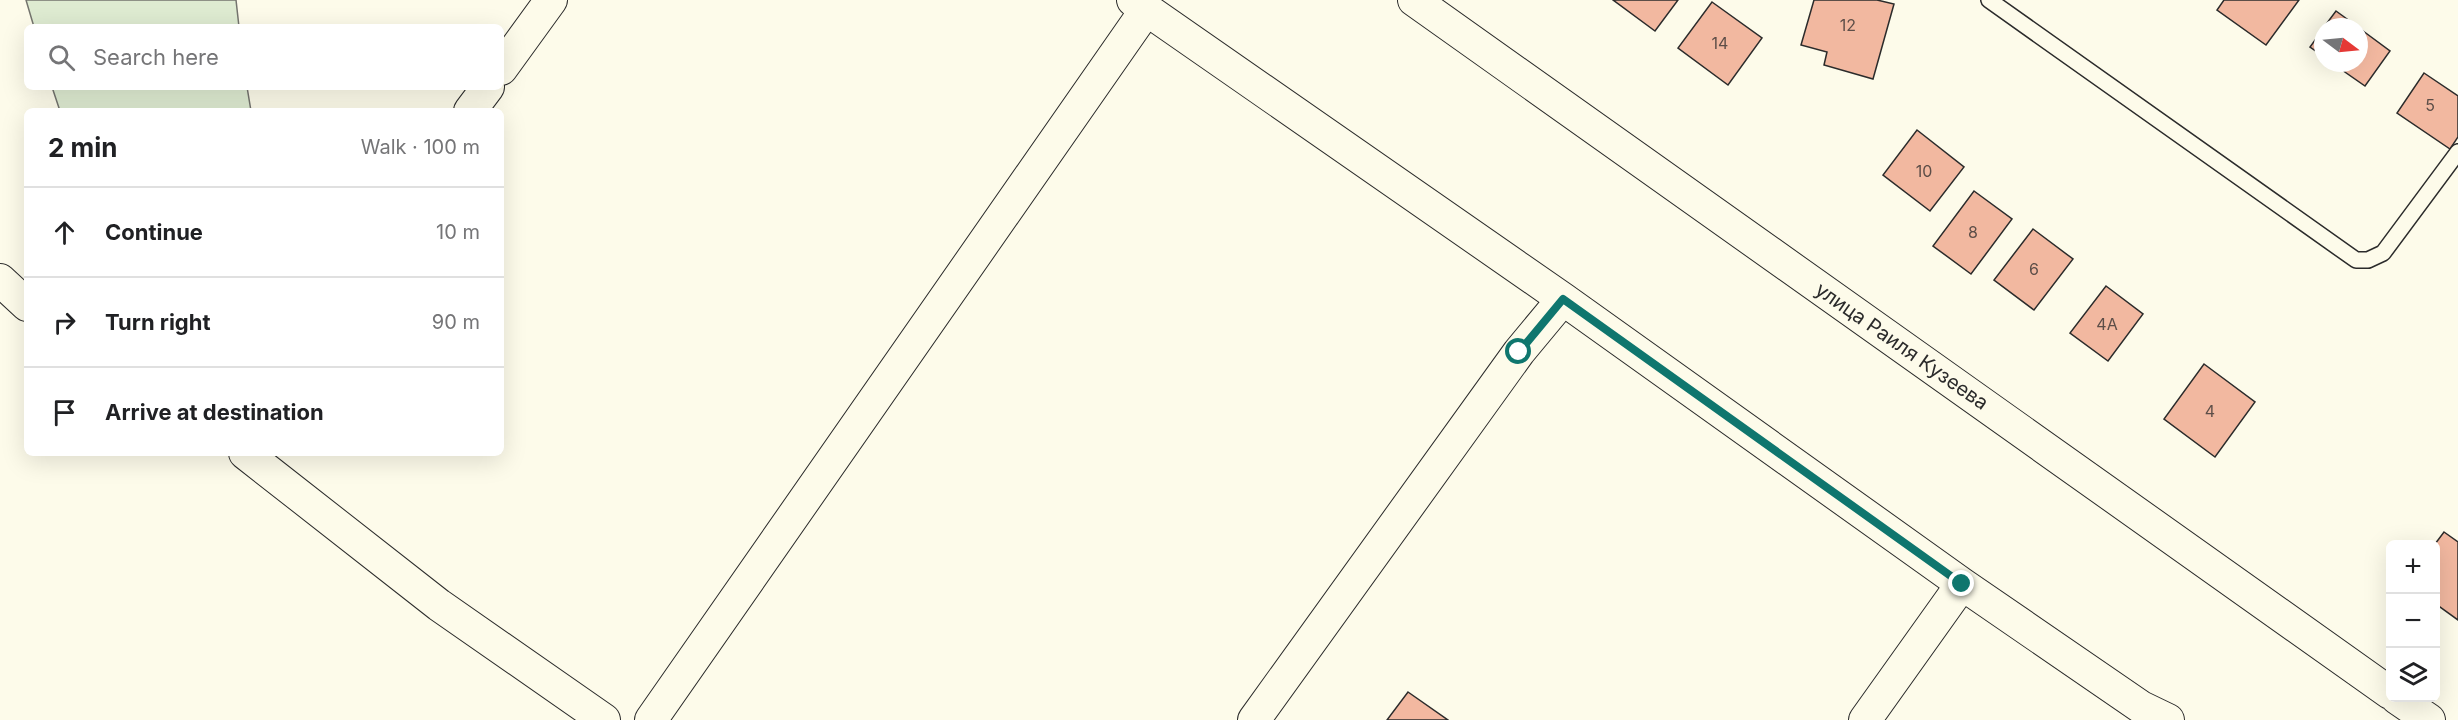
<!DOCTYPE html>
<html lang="en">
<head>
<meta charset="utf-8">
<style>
	body { margin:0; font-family:Inter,sans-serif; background:#f2f2f2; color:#202124 }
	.controls { position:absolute; right:18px; bottom:18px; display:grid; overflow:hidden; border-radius:9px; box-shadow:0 6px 24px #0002 }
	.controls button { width:54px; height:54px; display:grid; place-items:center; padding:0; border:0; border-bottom:2px solid #e0e0e0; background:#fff; color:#202124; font:30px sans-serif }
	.compass { position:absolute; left:2314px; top:18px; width:54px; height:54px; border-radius:50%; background:#fff; box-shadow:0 6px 24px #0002; rotate:106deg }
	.stop { position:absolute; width:18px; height:18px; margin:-14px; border:4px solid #0f766e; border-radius:50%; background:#fff }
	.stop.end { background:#0f766e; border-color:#fff; box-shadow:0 2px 6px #0008 }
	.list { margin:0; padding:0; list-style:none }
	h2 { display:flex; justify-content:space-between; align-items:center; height:78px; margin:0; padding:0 24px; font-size:26px }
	h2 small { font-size:20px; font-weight:400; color:#757577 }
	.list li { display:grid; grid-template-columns:39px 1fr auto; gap:18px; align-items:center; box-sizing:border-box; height:90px; padding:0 24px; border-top:2px solid #e0e0e0 }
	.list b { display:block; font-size:22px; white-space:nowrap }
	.list em { font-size:20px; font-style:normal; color:#757577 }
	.icon { flex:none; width:33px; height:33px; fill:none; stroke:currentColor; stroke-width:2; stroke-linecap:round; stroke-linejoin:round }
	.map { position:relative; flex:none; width:2458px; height:720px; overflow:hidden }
	.search { position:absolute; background:#fff; box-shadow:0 6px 24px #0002; left:24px; top:24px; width:480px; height:66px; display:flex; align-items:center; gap:15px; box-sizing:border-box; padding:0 21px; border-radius:9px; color:#757577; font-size:22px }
	.panel { position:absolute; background:#fff; box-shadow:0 6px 24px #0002; left:24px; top:108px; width:480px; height:348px; border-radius:9px }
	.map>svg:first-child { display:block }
	.green { fill:#deebd1; stroke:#74746e; stroke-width:1.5 }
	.building { fill:#f2b8a0; stroke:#2b2b2b; stroke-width:1.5 }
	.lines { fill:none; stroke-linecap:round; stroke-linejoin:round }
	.lane-casing { stroke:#2b2b2b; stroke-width:18 }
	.street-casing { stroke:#2b2b2b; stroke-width:34 }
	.lane { stroke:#fdfbea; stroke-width:15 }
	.street { stroke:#fdfbea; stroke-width:32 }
	.route { stroke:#0f766e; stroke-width:8 }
	.labels { text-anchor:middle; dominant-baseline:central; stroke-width:4.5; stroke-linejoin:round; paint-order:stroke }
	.number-label { font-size:16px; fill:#5d4e48 }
	.street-label { font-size:20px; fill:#2b2b2b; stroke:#fdfbea }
</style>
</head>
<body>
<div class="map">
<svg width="2458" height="720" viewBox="0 0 2458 720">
	<rect width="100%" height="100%" fill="#fdfbea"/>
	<path class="green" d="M 26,0 L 236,0 L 239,27 L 34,27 Z
		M 52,87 L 247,87 L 251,111 L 60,111 Z"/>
	<path class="building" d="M 1613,0 L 1678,0 L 1655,31 Z
		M 1814,0 L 1877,0 L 1894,4 L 1873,79 L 1824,65 L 1827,52 L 1801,45 Z
		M 2224,0 L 2299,0 L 2266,45 L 2217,10 Z
		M 1712,2 L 1762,38 L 1728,85 L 1678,48 Z
		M 2336,11 L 2358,27 L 2324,27 Z
		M 2359,28 L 2390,51 L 2365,86 L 2332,63 L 2359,63 Z
		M 2323,29 L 2323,56 L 2310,47 Z
		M 2424,73 L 2458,96 L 2458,137 L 2450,149 L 2397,113 Z
		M 1917,130 L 1964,167 L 1930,211 L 1883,175 Z
		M 1974,191 L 2012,219 L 1971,274 L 1933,246 Z
		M 2033,229 L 2073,259 L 2034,310 L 1994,280 Z
		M 2106,286 L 2143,314 L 2108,361 L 2070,333 Z
		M 2204,364 L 2255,402 L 2215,457 L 2164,419 Z
		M 2444,532 L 2458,542 L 2458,620 L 2436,604 L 2435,544 Z
		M 1408,692 L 1448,720 L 1387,720 Z"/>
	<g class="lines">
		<defs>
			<path id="lane" d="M 1989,0 L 2356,260 L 2368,260 L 2383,253 L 2458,152"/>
			<path id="street" d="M 1133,0 L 1563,299 L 1962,584 L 2141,707 L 2168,720
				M 1414,0 L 2390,693
				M 501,69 L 551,0
				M 470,111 L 488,87
				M 0,280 L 27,305
				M 245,453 L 439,605 L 604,720
				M 2397,698 L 2429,720
				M 651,720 L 1146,10
				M 1254,720 L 1519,352 L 1563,299
				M 1865,720 L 1962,584"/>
		</defs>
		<use href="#lane" class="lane-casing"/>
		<use href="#street" class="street-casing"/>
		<use href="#lane" class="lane"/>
		<use href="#street" class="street"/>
	</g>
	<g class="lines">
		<path class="route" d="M 1519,352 L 1563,299 L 1962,584"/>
	</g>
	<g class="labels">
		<g class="number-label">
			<text x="1848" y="25">12</text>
			<text x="1720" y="43">14</text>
			<text x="2430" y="105">5</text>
			<text x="1924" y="171">10</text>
			<text x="1973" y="232">8</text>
			<text x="2034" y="269">6</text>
			<text x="2107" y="324">4А</text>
			<text x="2210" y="411">4</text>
		</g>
		<g class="street-label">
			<text transform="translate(1902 346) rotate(35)">улица Раиля Кузеева</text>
		</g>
	</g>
</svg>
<div class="controls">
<button>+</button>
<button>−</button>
<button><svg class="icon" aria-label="layers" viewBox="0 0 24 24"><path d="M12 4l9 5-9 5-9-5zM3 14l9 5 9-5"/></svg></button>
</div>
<svg class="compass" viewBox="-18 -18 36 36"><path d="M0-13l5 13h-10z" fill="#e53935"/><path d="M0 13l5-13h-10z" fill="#757577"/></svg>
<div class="stop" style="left:1519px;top:352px"></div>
<div class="stop end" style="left:1962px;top:584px"></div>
<div class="search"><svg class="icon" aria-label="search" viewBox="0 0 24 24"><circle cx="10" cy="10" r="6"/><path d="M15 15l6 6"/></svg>Search here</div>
<section class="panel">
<h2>2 min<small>Walk · 100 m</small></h2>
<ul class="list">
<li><svg class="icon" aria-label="ahead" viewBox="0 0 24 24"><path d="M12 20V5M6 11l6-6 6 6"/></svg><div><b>Continue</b></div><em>10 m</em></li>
<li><svg class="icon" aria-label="right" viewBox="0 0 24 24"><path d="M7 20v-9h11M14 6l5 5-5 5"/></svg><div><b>Turn right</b></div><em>90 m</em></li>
<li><svg class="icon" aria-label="arrive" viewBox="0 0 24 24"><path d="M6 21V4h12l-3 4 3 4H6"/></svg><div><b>Arrive at destination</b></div></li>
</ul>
</section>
</div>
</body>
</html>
